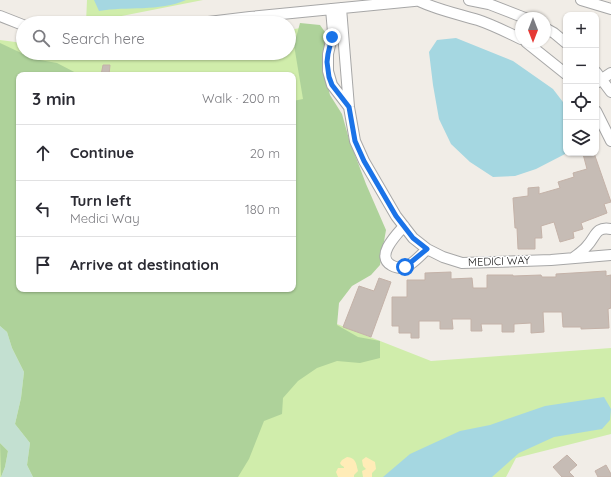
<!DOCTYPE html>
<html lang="en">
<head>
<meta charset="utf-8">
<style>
	body { margin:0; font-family:Quicksand,sans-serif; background:#f2f2f3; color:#2b2b33 }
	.controls { position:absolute; right:12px; top:12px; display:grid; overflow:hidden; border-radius:8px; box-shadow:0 1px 3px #0004 }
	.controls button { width:36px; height:36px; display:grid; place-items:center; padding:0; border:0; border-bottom:1px solid #e1e1e2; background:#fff; color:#2b2b33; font:20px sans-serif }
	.compass { position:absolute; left:515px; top:12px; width:36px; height:36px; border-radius:50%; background:#fff; box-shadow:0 1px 3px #0004; rotate:180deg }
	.stop { position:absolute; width:12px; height:12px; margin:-9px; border:3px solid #1a73e8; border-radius:50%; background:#fff }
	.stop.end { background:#1a73e8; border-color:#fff; box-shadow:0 1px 4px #0008 }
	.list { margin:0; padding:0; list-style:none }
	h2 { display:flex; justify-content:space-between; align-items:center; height:52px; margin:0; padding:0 16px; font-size:17px }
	h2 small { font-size:13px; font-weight:400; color:#7c7c81 }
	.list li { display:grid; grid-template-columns:26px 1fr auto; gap:12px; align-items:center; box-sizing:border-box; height:56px; padding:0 16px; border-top:1px solid #e1e1e2 }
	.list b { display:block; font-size:15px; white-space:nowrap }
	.list p { margin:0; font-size:13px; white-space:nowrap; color:#7c7c81 }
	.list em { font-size:13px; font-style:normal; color:#7c7c81 }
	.icon { flex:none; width:22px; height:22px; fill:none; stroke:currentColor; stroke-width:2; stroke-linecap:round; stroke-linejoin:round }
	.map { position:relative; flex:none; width:611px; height:477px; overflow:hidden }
	.search { position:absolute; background:#fff; box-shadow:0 1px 3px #0004; left:16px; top:16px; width:280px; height:44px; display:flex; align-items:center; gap:10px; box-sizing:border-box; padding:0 14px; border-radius:22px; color:#7c7c81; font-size:15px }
	.panel { position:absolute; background:#fff; box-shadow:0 1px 3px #0004; left:16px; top:72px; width:280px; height:220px; border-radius:8px }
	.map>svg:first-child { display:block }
	.grass { fill:#d0edab; fill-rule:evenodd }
	.forest { fill:#aed29a }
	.wetland { fill:#c3e0d1 }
	.sand { fill:#ffecb7 }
	.water { fill:#a5d7e1 }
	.building { fill:#c6bcb5; stroke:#c4b2a8 }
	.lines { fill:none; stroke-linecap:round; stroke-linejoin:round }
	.minor-casing { stroke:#a7a7a7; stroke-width:12 }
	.minor { stroke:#fff; stroke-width:10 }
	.route { stroke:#1a73e8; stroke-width:5 }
	.labels { text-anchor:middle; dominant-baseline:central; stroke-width:3; stroke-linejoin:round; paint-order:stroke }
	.street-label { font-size:11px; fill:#202020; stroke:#fff }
</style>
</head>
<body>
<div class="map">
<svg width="611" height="477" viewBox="0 0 611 477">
	<rect width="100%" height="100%" fill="#f1ede7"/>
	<path class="grass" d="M 87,0 L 203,0 L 86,23 Z
		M 306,27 L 309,313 L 431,361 L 611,348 L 611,434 L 516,458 L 506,477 L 0,477 L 0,40 L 23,43 L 23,53 L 97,53 L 124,57 L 146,53 L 289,53 L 289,30 ZM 19,75 L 293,75 L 293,289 L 19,289 Z"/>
	<path class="forest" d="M 300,23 L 320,25 L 325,32 L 323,68 L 330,95 L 342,114 L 349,139 L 366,184 L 386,230 L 380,265 L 371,275 L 352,286 L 339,303 L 337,325 L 358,337 L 380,341 L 380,358 L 360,363 L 337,361 L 317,368 L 298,381 L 283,398 L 282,414 L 264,421 L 249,459 L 238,477 L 33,477 L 27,465 L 30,443 L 15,424 L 21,398 L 24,372 L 12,348 L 7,332 L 0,326 L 0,43 L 34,59 L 57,63 L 80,75 L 19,75 L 19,289 L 293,289 L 293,101 L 303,99 L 294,45 Z
		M 0,443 L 8,451 L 5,467 L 1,477 Z"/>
	<path class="wetland" d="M 0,326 L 7,332 L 12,348 L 24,372 L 21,398 L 15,424 L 30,443 L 27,465 L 33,477 L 1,477 L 5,467 L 8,451 L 0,443 Z"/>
	<path class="sand" d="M 347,457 C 356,458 356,463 358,471 L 354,475 L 354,477 L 338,477 L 336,472 L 338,468 L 344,468 L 344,467 L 341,465 L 340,463 L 342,460 Z
		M 366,457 L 375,462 L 376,469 L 372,473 L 372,477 L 363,477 L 362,471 L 366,469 L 363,466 L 362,460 Z"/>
	<path class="water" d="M 94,0 L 186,0 C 159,12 127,6 99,11 Z
		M 456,38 L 513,61 L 553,89 L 566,106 L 567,153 L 536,169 L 515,176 L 493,177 L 470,162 L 451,144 L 439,119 L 433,85 L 429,52 L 437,40 Z
		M 604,397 L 611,409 L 610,420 L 602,429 L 554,437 L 519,453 L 492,477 L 383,477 L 410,454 L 460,431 L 490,425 L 545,406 Z"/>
	<path class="building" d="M 103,65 L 110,65 L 109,75 L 101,75 Z
		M 587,153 L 594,153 L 611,202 L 604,204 L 607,213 L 581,223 L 583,229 L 573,232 L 574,238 L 560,242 L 554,222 L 541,226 L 542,238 L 535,238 L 535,249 L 518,249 L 517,228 L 515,228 L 513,198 L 528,196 L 528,188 L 539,187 L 539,194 L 560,188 L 558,182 L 574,177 L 573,173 L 587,169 L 583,154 Z
		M 606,271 L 606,276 L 611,275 L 611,308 L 608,309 L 609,328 L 581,329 L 581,327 L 563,327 L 562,312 L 543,312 L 544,332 L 531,333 L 531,323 L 514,324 L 514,332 L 502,332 L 502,324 L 481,324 L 482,331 L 471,331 L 471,319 L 452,319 L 453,329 L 440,329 L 440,321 L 419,321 L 419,338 L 411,338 L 411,333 L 399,333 L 399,326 L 392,326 L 392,297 L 407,297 L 407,280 L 425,280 L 425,273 L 451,272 L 451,279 L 472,278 L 473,288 L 487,288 L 487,275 L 513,275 L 513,276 L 541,275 L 542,277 L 556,277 L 556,274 Z
		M 379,278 L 391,282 L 371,337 L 343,327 L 359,286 L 374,291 Z
		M 567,455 L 577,465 L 569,472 L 574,477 L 562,477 L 553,467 Z
		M 606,465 L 611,474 L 611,477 L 598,477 L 595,471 Z"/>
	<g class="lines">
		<defs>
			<path id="minor" d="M 469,0 L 489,4 L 525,18
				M 581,0 L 611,9
				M 419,1 C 438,10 458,14 478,20 C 493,25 507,32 521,39
				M 341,8 L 349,107 L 355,141 L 364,161 L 396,216 L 413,238 L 427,249 L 443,257 L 462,263 L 551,260 L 611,255
				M 331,9 L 333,32 L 328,54 L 328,71 L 332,85 L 349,107
				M 0,16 L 23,25
				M 200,23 L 250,17 L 424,0
				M 545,28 L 554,33 L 566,43
				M 526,42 L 566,74
				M 596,72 L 611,92
				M 596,83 L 611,73
				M 596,111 L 611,141
				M 404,226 C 397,234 375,256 391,265 C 394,267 401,269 405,267 C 412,265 422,254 427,249
				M 573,258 C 578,254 583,251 587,246 C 596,237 595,226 611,229"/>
		</defs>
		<use href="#minor" class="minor-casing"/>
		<use href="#minor" class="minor"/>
	</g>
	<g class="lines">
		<path class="route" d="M 332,37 L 328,54 L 327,62 L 329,77 L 332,85 L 349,107 L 355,141 L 364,161 L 396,216 L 413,238 L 427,249 L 405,267"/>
	</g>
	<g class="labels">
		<g class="street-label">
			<text transform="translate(499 261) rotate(-2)">MEDICI WAY</text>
		</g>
	</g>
</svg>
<div class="controls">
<button>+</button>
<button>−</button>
<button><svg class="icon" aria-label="locate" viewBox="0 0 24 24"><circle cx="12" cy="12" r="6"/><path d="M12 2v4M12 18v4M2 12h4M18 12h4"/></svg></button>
<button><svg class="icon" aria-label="layers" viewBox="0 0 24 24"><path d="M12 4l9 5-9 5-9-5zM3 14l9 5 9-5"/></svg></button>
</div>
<svg class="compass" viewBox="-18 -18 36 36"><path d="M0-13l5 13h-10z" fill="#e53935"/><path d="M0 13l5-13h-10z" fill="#7c7c81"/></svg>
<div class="stop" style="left:405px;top:267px"></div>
<div class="stop end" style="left:332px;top:37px"></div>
<div class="search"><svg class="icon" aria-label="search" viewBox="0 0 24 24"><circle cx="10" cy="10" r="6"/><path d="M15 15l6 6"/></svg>Search here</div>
<section class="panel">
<h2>3 min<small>Walk · 200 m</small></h2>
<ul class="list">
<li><svg class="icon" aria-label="ahead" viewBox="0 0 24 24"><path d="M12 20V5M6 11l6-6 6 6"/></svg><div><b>Continue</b></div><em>20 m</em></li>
<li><svg class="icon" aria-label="left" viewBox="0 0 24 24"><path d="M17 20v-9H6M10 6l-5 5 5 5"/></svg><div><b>Turn left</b><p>Medici Way</p></div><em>180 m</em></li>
<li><svg class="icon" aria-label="arrive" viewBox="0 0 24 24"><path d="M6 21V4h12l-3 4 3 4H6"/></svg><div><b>Arrive at destination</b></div></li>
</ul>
</section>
</div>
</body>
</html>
